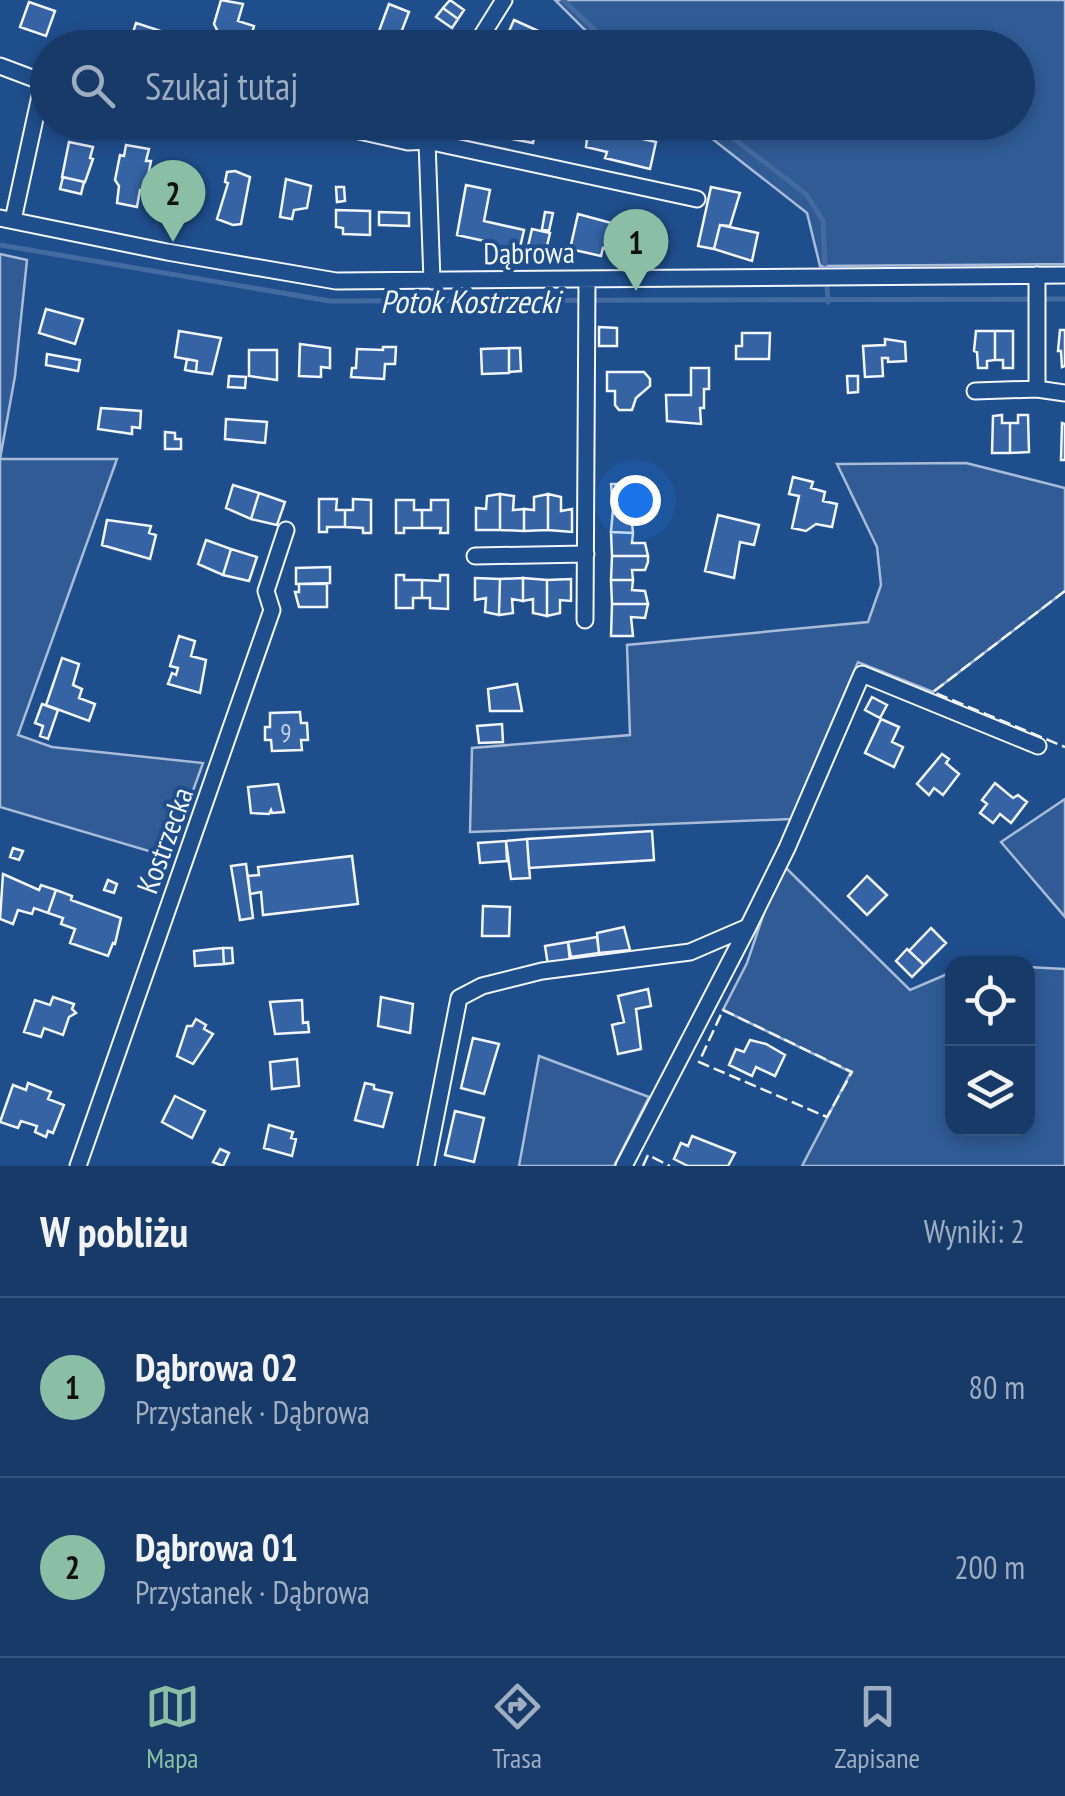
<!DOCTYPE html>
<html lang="pl">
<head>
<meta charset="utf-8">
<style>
	body { margin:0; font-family:"PT Sans Narrow",sans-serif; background:#244571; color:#f1f3f6 }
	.controls { position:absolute; right:30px; bottom:30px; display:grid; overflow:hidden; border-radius:20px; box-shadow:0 5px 15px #0003 }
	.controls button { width:90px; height:90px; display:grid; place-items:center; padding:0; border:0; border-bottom:2px solid #36547d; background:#173a69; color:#f1f3f6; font:50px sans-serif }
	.you { position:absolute; left:635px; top:500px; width:35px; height:35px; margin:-25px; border:8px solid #fff; border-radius:50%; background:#1a73e8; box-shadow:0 0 0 15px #1a73e833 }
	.badge { display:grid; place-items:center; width:65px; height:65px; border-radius:50%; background:#8abfa5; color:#111; font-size:32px; font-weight:700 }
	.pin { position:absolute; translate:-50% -82px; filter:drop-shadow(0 2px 5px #0008) }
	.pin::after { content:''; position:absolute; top:52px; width:35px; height:30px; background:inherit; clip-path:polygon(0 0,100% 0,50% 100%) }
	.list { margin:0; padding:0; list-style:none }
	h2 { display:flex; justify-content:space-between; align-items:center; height:130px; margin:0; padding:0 40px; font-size:42px }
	h2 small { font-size:32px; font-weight:400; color:#9eadc0 }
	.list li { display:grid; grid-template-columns:65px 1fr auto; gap:30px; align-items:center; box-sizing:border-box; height:180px; padding:0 40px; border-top:2px solid #36547d }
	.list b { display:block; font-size:38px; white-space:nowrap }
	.list p { margin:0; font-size:32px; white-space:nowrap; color:#9eadc0 }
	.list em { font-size:32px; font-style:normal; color:#9eadc0 }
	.icon { flex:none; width:55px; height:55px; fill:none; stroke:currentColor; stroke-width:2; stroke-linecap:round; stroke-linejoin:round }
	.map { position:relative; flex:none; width:1065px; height:1166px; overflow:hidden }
	.search { position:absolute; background:#173a69; box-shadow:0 5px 15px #0003; left:30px; right:30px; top:30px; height:110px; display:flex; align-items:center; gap:25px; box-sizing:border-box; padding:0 35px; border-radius:55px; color:#9eadc0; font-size:38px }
	.sheet { height:490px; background:#173a69 }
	nav { display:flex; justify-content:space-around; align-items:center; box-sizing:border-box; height:140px; border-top:2px solid #36547d; background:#173a69; font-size:28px; color:#9eadc0 }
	nav a { display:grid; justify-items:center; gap:5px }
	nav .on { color:#8abfa5 }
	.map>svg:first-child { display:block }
	.built { fill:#305b95; stroke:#a8bbd7; stroke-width:2.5 }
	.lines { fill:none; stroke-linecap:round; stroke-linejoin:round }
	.stream { stroke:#446ba0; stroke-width:5 }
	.building { fill:#3563a3; stroke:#f2f6ff; stroke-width:2.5 }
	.street-casing { stroke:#f2f6ff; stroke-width:19 }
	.street { stroke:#1f4e8c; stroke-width:15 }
	.fence { stroke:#f2f6ff; stroke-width:2.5; stroke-dasharray:12 5; stroke-linecap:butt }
	.labels { text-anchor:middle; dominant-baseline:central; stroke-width:8; stroke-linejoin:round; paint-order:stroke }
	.number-label { font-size:25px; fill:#c3d1e8 }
	.street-label { font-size:30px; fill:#f2f6ff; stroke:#1f4e8c }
	.water-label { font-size:32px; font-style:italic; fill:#f2f6ff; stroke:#1f4e8c }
</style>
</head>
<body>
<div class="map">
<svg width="1065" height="1166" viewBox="0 0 1065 1166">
	<rect width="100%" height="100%" fill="#1f4e8c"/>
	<path class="built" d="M 555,0 L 1065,0 L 1065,264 L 820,266 L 807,213 L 692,123 L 1018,122 L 1018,48 L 602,47 Z
		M 0,254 L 27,260 L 15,376 L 0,459 L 117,459 L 18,735 L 52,747 L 203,763 L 169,857 L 0,807 Z
		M 966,463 L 1065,488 L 1065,591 L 933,692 L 858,662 L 791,819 L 470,832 L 472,748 L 630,735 L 627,645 L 868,622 L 881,585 L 877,547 L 837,464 Z
		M 1065,799 L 1065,917 L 1001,842 Z
		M 786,868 L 910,990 L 952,972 L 952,1128 L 1028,1128 L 1028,967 L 1065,969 L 1065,1166 L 802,1166 L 851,1072 L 723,1010 L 747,963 L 767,904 Z
		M 539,1056 L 649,1097 L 614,1166 L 519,1166 Z"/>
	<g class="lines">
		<path class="stream" d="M 563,0 L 614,48
			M 712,122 L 807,195 L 823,221 L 825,264
			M 0,245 L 330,301 L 1065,299
			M 827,288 L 828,302"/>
	</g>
	<path class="building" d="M 221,0 L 243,4 L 238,21 L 254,26 L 248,47 L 214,41 L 217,30 L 214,24 Z
		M 450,0 L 464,10 L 458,19 L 443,8 Z
		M 29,2 L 55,11 L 46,36 L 20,27 Z
		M 389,4 L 409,12 L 399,38 L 379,31 Z
		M 443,8 L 458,19 L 452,28 L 436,17 Z
		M 514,20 L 556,39 L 552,48 L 502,47 Z
		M 136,23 L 167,33 L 162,48 L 131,39 Z
		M 174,122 L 192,122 L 192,136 L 173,135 Z
		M 493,122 L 537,122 L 533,143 L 491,135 Z
		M 589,122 L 614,122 L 612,132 L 656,142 L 650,169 L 605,158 L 607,152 L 586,147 Z
		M 69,142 L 93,147 L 90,158 L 93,159 L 85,182 L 62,177 Z
		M 126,145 L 149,149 L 146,161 L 151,161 L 145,191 L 140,190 L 137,207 L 117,203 L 119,186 L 115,180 L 120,155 L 124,156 Z
		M 171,170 L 191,174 L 190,182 L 202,184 L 198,204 L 163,201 Z
		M 235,171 L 250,177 L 241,224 L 233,225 L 217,219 L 228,183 L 225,182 L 227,172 Z
		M 63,177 L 84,182 L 81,194 L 60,189 Z
		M 286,179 L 311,186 L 307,208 L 294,210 L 292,219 L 280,217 Z
		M 466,185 L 490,190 L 484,221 L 524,230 L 518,256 L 488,249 L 489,242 L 457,235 Z
		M 336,187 L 344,187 L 345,201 L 337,202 Z
		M 711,187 L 740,193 L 730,226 L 720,225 L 714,249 L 698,246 Z
		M 336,210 L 370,211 L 370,235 L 343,234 L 343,228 L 336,227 Z
		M 379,212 L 409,213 L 409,226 L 379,225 Z
		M 545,212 L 553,213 L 549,231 L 542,229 Z
		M 578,214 L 637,230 L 635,241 L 643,242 L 640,253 L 627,250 L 626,258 L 603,248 L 601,256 L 570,249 Z
		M 720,225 L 758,233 L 752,261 L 714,249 Z
		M 532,229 L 550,233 L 544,259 L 526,255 Z
		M 46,309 L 83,319 L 75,344 L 39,333 Z
		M 599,327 L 617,328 L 617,346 L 599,346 Z
		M 1060,330 L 1065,330 L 1065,366 L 1062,367 L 1061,351 L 1058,351 Z
		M 179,331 L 221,338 L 212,374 L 196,372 L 197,361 L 175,357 Z
		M 976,331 L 995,331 L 995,360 L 987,361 L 987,368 L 978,368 L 977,352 L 974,351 Z
		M 995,331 L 1013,331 L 1013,368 L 1003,368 L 1003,360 L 995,360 Z
		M 742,333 L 770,333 L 769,359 L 736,359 L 736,346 L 742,346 Z
		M 885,339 L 905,342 L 906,361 L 888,362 L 888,358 L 882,358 L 883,376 L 865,377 L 863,346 L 885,345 Z
		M 300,344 L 330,348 L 330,368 L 321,367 L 321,377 L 299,376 Z
		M 383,347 L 396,347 L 395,364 L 385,364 L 384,379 L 351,377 L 352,368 L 356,368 L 357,349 L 383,350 Z
		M 509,348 L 520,348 L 521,371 L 509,372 Z
		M 509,348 L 509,373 L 482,374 L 481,349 Z
		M 249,350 L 277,350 L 277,380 L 249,376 Z
		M 47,354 L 80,360 L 78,371 L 46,365 Z
		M 187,359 L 197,361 L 196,372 L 185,370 Z
		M 691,368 L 709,368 L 709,389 L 704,389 L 704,408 L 700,408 L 701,424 L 667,421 L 666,395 L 691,395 Z
		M 607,372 L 644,372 L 650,379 L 650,386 L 636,398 L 632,410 L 619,410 L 615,405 L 615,391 L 607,391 Z
		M 229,376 L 246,377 L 245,388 L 228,387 Z
		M 847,376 L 858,376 L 858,392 L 848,393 Z
		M 101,408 L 141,411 L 140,428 L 132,427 L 132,434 L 98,429 Z
		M 1002,415 L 1002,423 L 1010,423 L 1010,453 L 992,453 L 993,416 Z
		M 1018,415 L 1028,415 L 1029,452 L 1010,453 L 1010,423 L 1018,423 Z
		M 226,419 L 267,422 L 265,443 L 225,439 Z
		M 1062,423 L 1065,424 L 1065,460 L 1061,460 Z
		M 165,432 L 175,433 L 175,439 L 181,439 L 181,449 L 165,449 Z
		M 793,477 L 813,482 L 811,488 L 825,492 L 823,501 L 837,504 L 832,527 L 816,524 L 806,531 L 792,528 L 799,496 L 789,494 Z
		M 611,484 L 634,484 L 633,495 L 646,495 L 648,509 L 613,509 Z
		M 233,485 L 259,493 L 251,519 L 226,508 Z
		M 259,493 L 285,502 L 277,525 L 251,519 Z
		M 500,494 L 500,530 L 476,530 L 476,508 L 486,509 L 487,496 Z
		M 500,494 L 514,496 L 513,510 L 524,509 L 524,531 L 500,530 Z
		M 548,494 L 561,497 L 561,511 L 572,509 L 572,532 L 548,530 Z
		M 548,494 L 548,530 L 524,531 L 524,509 L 534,510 L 534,497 Z
		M 319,499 L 337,499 L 336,510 L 345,510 L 345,527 L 327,527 L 327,532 L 319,532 Z
		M 353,499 L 371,500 L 371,533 L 363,533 L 363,528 L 345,527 L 345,510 L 353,510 Z
		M 396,500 L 414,500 L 414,510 L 422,510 L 422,528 L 404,528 L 404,533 L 396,533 Z
		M 431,500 L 448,500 L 448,533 L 440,533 L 441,528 L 422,528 L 422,510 L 431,510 Z
		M 613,509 L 648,509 L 648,515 L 646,522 L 632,522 L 633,533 L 611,532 Z
		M 718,515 L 759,525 L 754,545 L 740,542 L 734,578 L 705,571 Z
		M 107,520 L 151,526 L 149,533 L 156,535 L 150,559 L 102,545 Z
		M 611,532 L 633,533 L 632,543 L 645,543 L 648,556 L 612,556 Z
		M 206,540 L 231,549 L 223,575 L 198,564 Z
		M 231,549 L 257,557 L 249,581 L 223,575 Z
		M 612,556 L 648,556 L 648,562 L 645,570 L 632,570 L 633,580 L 611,580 Z
		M 330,567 L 330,583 L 296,584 L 296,568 Z
		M 396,575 L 404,575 L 404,580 L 422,580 L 422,598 L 413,598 L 413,608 L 396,608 Z
		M 440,575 L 448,575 L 448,609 L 430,608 L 430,598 L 422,598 L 422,580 L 440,581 Z
		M 475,578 L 500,579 L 499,615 L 485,612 L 486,598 L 475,600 Z
		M 523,578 L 547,580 L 547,616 L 533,613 L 533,599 L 523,601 Z
		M 523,578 L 523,601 L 512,599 L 513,613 L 499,615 L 500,579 Z
		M 571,579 L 571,601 L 560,600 L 560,613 L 547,616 L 547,580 Z
		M 611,580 L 633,580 L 632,590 L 645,591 L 648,604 L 612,604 Z
		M 299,584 L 327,584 L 327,607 L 299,607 L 295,592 L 299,592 Z
		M 612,604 L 648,604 L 645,618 L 631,617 L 633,636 L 611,636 Z
		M 179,636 L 195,641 L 191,656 L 206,660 L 200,693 L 168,684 L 172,673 L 176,675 L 178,668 L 170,666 Z
		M 62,658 L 79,664 L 73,685 L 82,689 L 79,698 L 95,704 L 89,721 L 46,705 Z
		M 517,684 L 522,711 L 490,711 L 488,689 Z
		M 872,697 L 887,705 L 880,718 L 865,710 Z
		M 42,704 L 58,710 L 48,739 L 40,736 L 43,726 L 35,723 Z
		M 300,712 L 301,723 L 307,723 L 308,740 L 301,740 L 302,750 L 272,751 L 271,740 L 265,740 L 265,727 L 270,727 L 270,713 Z
		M 881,719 L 899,727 L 892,742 L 903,747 L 894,767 L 865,753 Z
		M 502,724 L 503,742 L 479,743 L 477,726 Z
		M 942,754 L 949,759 L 946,763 L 959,774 L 943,795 L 934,788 L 929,795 L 917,784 Z
		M 995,783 L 1013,798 L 1018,795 L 1027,802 L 1011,823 L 1000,814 L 993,823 L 980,813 L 987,804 L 982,800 Z
		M 278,784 L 284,812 L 272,813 L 271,810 L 269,814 L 251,813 L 248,787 Z
		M 652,831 L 654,860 L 529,868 L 527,839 Z
		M 527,839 L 530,878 L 511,879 L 506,841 Z
		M 506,841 L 507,861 L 480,863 L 478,843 Z
		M 13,848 L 23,851 L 19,860 L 10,857 Z
		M 352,856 L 358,904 L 263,915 L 261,892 L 250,894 L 248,876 L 259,875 L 258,867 Z
		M 246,864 L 253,918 L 240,920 L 231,866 Z
		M 3,874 L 39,890 L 41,885 L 56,890 L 48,913 L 34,908 L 32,914 L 18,910 L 13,924 L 0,919 Z
		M 867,876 L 887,895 L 867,915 L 848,896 Z
		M 108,880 L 117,884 L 114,893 L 104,890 Z
		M 56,890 L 72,896 L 71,900 L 121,918 L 115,944 L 113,943 L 108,956 L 70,943 L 75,929 L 61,924 L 63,918 L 48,913 Z
		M 483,906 L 510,907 L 509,936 L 482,936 Z
		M 624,927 L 630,950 L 599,953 L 597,933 Z
		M 931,928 L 946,943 L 924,965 L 909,951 Z
		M 597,937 L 599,953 L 571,957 L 568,942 Z
		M 568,942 L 570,962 L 548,965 L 545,946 Z
		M 223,948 L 232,948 L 233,963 L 224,964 Z
		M 223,948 L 224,964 L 195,966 L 194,951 Z
		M 907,949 L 924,965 L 912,977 L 896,961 Z
		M 648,989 L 651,1006 L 636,1009 L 641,1049 L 618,1054 L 612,1025 L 624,1022 L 618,996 Z
		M 53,997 L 74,1004 L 72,1009 L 76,1013 L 69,1017 L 63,1035 L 44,1028 L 41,1037 L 24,1032 L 35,1000 L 50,1005 Z
		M 381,997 L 413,1004 L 410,1033 L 378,1026 Z
		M 302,1000 L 303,1023 L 308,1022 L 309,1032 L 275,1034 L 270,1002 Z
		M 196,1019 L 206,1025 L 204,1029 L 213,1034 L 193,1064 L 177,1056 L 187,1026 L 192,1026 Z
		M 473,1038 L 499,1044 L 484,1094 L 461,1088 Z
		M 750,1040 L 766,1044 L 785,1055 L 775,1076 L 756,1067 L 752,1076 L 729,1065 L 736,1049 L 744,1052 Z
		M 297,1059 L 299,1086 L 272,1089 L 270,1062 Z
		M 28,1083 L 51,1092 L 48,1099 L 64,1105 L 53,1133 L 48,1131 L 46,1137 L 35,1132 L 37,1126 L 21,1121 L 18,1128 L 0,1122 L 13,1085 L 26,1090 Z
		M 365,1083 L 374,1085 L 374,1089 L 392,1093 L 383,1127 L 355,1120 Z
		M 175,1096 L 205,1111 L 192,1138 L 162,1122 Z
		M 455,1111 L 484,1118 L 474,1162 L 445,1155 Z
		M 269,1125 L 293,1132 L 291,1138 L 296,1139 L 292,1156 L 264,1148 Z
		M 692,1136 L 735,1153 L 728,1166 L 688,1166 L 674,1159 L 681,1143 L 688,1146 Z
		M 220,1149 L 229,1153 L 223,1166 L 213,1162 Z"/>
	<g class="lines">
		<defs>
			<path id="street" d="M 474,48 L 504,0
				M 0,66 L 48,84
				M 319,122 L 408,142 L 427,141 L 697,199
				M 431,122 L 427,141 L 432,281
				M 0,218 L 167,252 L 336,281 L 1065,275
				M 13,220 L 43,82
				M 1037,389 L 1065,393
				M 975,391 L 1037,389 L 1037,275
				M 475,556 L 586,554
				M 585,620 L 587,279
				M 78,1166 L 272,610 L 266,591 L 286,530
				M 426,1166 L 459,998 L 482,986 L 542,971 L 690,952 L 748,927 L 787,848 L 862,674 L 1038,746
				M 624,1166 L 748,927"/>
		</defs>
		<use href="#street" class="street-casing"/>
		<use href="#street" class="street"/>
		<path class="fence" d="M 1065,591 L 933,692 L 1065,747
			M 723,1010 L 852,1072 L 827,1117 L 699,1062 Z
			M 643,1166 L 648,1155 L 670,1166"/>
	</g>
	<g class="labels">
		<g class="number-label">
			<text x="286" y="733">9</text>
		</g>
		<g class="street-label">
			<text transform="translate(529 252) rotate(-1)">Dąbrowa</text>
			<text transform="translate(164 840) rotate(-70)">Kostrzecka</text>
		</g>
		<g class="water-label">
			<text x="470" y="301">Potok Kostrzecki</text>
		</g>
	</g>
</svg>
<div class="controls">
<button><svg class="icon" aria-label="locate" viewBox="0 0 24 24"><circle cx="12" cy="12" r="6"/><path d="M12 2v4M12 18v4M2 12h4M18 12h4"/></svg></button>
<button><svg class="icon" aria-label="layers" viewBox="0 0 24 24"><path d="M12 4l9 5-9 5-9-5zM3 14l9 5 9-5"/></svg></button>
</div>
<div class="you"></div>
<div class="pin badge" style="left:636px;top:291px">1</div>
<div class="pin badge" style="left:173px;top:242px">2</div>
<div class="search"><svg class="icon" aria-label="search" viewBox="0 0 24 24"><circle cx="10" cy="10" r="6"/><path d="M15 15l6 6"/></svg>Szukaj tutaj</div>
</div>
<section class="sheet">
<h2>W pobliżu<small>Wyniki: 2</small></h2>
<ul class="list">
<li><span class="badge">1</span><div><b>Dąbrowa 02</b><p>Przystanek · Dąbrowa</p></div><em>80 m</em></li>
<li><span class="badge">2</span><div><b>Dąbrowa 01</b><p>Przystanek · Dąbrowa</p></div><em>200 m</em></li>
</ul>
</section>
<nav>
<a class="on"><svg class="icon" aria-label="map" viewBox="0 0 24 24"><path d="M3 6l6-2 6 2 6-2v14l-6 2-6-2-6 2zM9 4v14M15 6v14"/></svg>Mapa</a>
<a><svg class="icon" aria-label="directions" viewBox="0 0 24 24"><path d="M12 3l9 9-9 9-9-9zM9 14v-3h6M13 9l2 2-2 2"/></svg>Trasa</a>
<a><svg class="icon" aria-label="saved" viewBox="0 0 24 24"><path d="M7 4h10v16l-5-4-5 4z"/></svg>Zapisane</a>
</nav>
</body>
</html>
